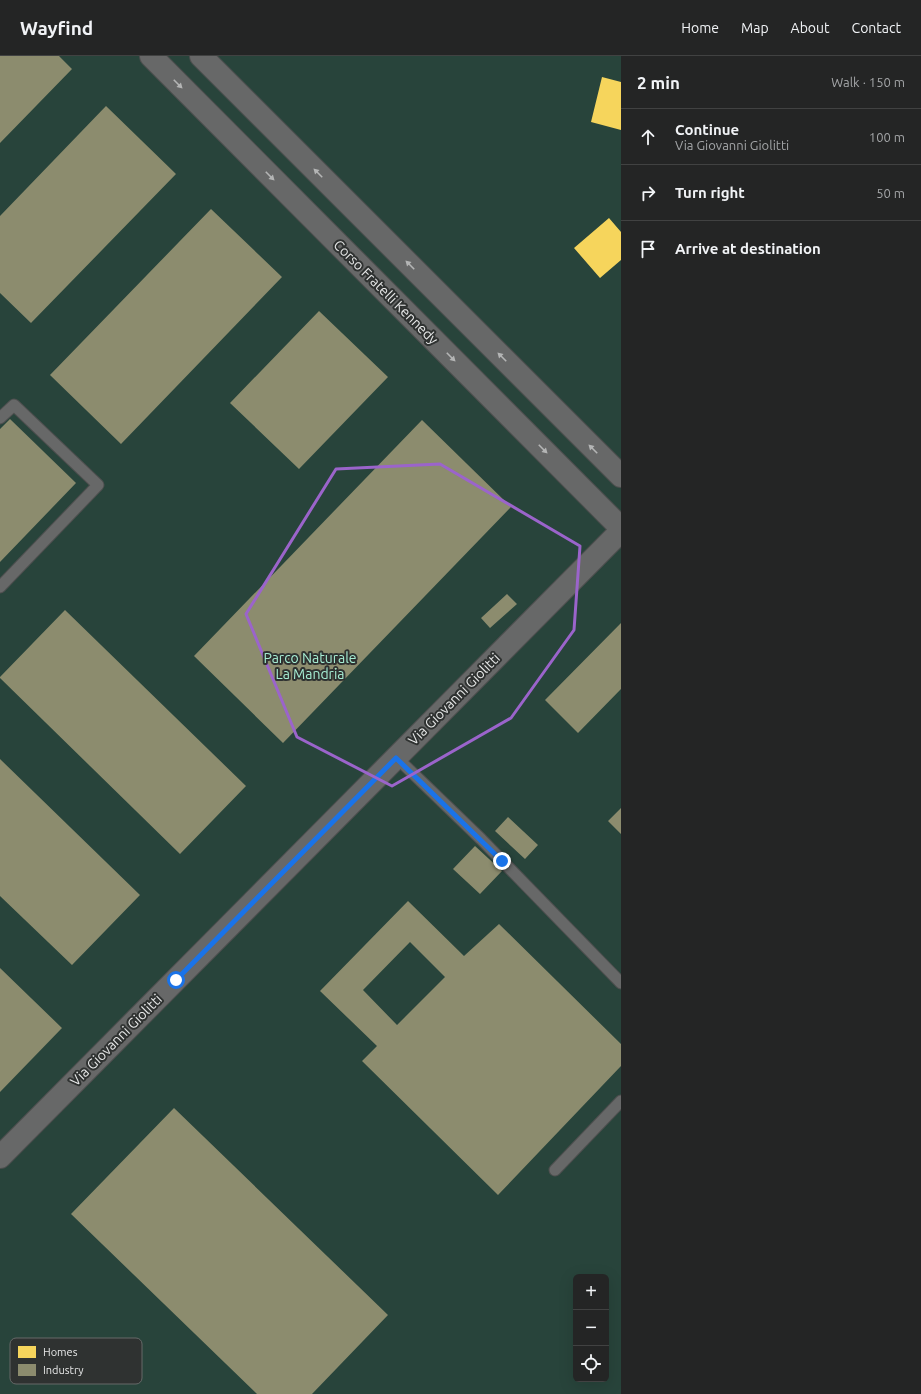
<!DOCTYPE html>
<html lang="en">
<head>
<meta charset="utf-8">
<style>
	body { margin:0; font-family:Ubuntu,sans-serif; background:#303132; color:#f1f3f6 }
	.controls { position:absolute; right:12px; bottom:12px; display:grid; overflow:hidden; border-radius:6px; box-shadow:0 4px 16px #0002 }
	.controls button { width:36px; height:36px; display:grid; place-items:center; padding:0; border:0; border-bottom:1px solid #414242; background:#242525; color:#f1f3f6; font:20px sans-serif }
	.stop { position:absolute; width:12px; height:12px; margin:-9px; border:3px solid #1a73e8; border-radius:50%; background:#fff }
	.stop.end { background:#1a73e8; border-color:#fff; box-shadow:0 1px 4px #0008 }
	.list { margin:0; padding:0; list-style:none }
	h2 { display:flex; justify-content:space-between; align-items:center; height:52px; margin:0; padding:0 16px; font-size:17px }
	h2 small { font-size:13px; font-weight:400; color:#a3a5a7 }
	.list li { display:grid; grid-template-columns:26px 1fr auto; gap:12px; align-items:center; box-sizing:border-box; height:56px; padding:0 16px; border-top:1px solid #414242 }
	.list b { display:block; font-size:15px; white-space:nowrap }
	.list p { margin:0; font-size:13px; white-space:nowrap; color:#a3a5a7 }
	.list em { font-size:13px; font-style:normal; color:#a3a5a7 }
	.icon { flex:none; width:22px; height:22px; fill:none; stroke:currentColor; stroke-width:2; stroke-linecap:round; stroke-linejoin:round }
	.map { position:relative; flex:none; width:621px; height:1338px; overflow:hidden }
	header { display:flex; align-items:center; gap:24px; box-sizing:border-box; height:56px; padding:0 20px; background:#242525; border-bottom:1px solid #414242 }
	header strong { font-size:19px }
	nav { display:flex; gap:22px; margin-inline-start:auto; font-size:14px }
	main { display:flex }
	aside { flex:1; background:#242525 }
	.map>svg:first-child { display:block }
	.green { fill:#28443b; fill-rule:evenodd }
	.homes { fill:#f6d55c }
	.industry { fill:#8c8c6e; fill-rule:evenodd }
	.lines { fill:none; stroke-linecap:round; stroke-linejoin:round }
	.service-casing { stroke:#4e4f4f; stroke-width:13 }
	.minor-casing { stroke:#4e4f4f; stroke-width:24 }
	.service { stroke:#676868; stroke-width:11 }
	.minor { stroke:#676868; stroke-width:22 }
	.oneway { fill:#b4b5b5 }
	.route { stroke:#1a73e8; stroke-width:5 }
	.marked { fill:none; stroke:#9b64cb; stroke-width:3; stroke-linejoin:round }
	.labels { text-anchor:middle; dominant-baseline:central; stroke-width:4; stroke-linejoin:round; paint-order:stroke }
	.street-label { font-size:14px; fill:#e7e8e8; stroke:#2f3231 }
	.park-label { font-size:14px; fill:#a6edd3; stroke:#2f3231 }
	.key { fill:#2f3231; stroke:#666968; stroke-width:1 }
	.key-label { font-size:11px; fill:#e7e8e8 }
</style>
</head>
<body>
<header>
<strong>Wayfind</strong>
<nav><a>Home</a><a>Map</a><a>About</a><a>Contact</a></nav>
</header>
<main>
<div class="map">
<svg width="621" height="1338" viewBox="0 0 621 1338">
	<rect width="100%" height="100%" fill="#303131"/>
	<path class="green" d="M 0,0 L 621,0 L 621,1338 L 0,1338 ZM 576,1221 L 606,1221 L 606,1323 L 576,1323 Z"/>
	<path class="homes" d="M 602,21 L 621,26 L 621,74 L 591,66 Z
		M 609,162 L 621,176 L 621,204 L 600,222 L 574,192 Z"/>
	<path class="industry" d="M 0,0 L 59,0 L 72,13 L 0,87 Z
		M 106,50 L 176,118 L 31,267 L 0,237 L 0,160 Z
		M 211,153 L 282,221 L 121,388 L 50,319 Z
		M 319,255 L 388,321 L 299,413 L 230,347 Z
		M 10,363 L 76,427 L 0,506 L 0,373 Z
		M 422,364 L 511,451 L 283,687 L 194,600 Z
		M 507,538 L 517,548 L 490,572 L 481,562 Z
		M 65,554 L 246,730 L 180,798 L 0,622 L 0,621 Z
		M 621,567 L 621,633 L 578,677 L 545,644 Z
		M 0,703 L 140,839 L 72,909 L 0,840 Z
		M 621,752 L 621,778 L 608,765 Z
		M 508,761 L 538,789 L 525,803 L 495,775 Z
		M 475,790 L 502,815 L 480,838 L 453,813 Z
		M 408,845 L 464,900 L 499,868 L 621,988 L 621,1010 L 498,1139 L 362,1005 L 377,990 L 320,935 ZM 410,886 L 445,921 L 397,969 L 363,934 Z
		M 0,912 L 62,972 L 0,1036 Z
		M 174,1052 L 388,1259 L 312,1338 L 257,1338 L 71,1158 Z"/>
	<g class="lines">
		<defs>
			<path id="service" d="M 0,362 L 14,349 L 98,429 L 0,531
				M 396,701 L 481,783 L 621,927
				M 555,1114 L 621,1045"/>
			<path id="minor" d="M 151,0 L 621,472
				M 201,0 L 621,420
				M 0,1101 L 621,475"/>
		</defs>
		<use href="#service" class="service-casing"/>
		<use href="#minor" class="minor-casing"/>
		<use href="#service" class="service"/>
		<use href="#minor" class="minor"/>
	</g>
	<defs><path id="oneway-solid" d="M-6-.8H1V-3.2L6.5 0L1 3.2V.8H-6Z"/></defs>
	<g class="oneway">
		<use href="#oneway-solid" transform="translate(178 28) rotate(45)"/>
		<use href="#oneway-solid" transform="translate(318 117) rotate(-135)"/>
		<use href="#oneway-solid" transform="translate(270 120) rotate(45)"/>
		<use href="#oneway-solid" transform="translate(410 209) rotate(-135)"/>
		<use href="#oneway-solid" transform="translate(451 301) rotate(45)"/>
		<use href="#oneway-solid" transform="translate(502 301) rotate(-135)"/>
		<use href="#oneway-solid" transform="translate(543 393) rotate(45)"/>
		<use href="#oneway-solid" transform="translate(593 393) rotate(-135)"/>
	</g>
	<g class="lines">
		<path class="route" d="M 176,924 L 396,702 L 502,805"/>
	</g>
	<path class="marked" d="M 440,408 L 580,490 L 574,574 L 511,662 L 392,730 L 297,681 L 246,558 L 336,413 Z"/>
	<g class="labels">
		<g class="street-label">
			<text transform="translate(386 236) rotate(45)">Corso Fratelli Kennedy</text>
			<text transform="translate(454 643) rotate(-45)">Via Giovanni Giolitti</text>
			<text transform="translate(116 984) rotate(-45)">Via Giovanni Giolitti</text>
		</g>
		<g class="park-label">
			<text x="310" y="602">Parco Naturale<tspan x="310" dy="16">La Mandria</tspan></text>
		</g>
	</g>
	<rect x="10" y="1282" width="132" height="46" rx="6" class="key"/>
	<rect x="18" y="1290" width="18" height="12" fill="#f6d55c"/>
	<rect x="18" y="1308" width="18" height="12" fill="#8c8c6e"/>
	<g class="key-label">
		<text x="43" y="1300">Homes</text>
		<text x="43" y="1318">Industry</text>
	</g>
</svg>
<div class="controls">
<button>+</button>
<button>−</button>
<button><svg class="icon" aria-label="locate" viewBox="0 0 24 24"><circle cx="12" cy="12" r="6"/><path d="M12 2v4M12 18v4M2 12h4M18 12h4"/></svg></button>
</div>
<div class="stop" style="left:176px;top:924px"></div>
<div class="stop end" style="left:502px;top:805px"></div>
</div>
<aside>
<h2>2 min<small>Walk · 150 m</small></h2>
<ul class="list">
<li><svg class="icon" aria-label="ahead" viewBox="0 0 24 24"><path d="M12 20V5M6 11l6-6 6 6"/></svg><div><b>Continue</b><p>Via Giovanni Giolitti</p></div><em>100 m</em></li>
<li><svg class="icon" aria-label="right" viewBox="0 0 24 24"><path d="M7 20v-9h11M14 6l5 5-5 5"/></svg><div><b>Turn right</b></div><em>50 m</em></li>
<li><svg class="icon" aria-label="arrive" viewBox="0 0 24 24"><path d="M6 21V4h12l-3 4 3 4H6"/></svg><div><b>Arrive at destination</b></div></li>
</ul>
</aside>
</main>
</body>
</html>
